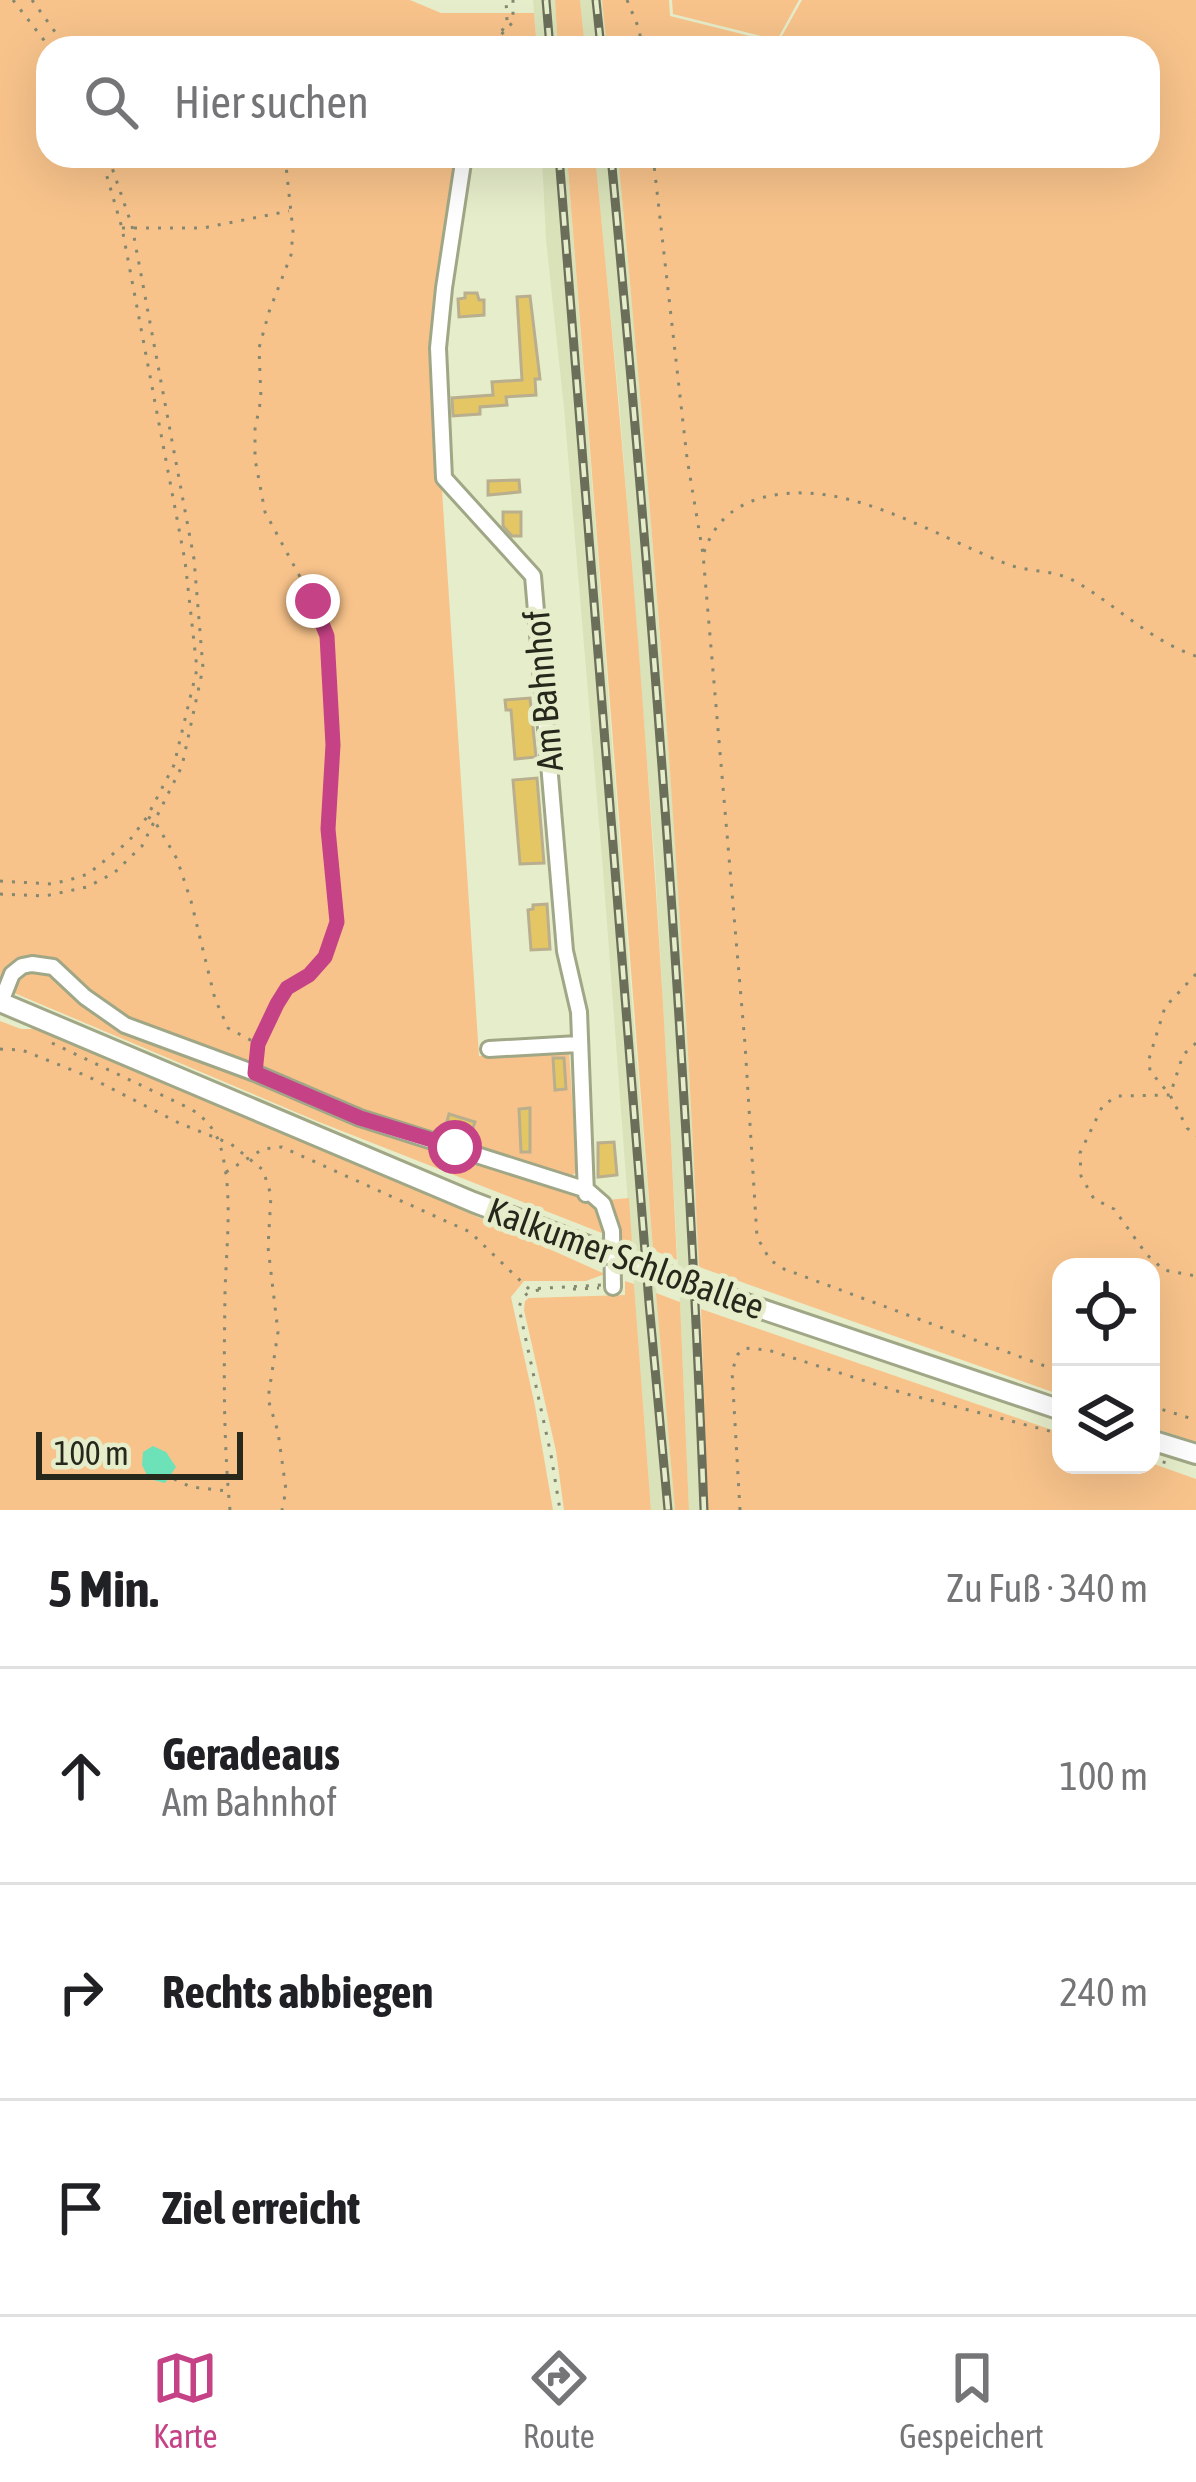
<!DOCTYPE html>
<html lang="de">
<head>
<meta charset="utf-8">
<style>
	body { margin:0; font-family:"Asap Condensed",sans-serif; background:#f6f6f6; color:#202124 }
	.controls { position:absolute; right:36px; bottom:36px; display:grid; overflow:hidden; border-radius:24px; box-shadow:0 12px 48px #0002 }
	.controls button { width:108px; height:108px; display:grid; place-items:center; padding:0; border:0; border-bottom:3px solid #e0e0e0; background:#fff; color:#202124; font:60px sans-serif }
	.scale { position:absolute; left:36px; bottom:30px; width:207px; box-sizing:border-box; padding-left:12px; border:6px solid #26281b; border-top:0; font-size:33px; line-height:42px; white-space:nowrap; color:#26281b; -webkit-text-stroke:9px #e6edca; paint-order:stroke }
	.stop { position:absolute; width:36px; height:36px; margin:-27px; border:9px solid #c64286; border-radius:50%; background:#fff }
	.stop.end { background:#c64286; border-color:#fff; box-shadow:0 3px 12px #0008 }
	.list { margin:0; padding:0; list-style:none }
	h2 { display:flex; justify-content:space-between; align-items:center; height:156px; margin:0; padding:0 48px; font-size:51px }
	h2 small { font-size:39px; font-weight:400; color:#757577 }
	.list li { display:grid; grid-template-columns:78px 1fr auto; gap:36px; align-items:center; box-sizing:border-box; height:216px; padding:0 48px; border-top:3px solid #e0e0e0 }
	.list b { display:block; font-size:45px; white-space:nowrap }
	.list p { margin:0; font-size:39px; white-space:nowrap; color:#757577 }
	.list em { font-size:39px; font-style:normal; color:#757577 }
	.icon { flex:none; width:66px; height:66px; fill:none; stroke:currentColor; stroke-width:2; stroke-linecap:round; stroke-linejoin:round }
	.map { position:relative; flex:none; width:1196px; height:1510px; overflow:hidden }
	.search { position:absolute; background:#fff; box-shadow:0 12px 48px #0002; left:36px; right:36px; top:36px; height:132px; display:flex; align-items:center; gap:30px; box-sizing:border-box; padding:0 42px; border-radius:36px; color:#757577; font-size:45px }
	.sheet { height:804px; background:#fff }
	nav { display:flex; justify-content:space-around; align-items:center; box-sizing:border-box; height:168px; border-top:3px solid #e0e0e0; background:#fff; font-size:33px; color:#757577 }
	nav a { display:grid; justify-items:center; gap:6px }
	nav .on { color:#c64286 }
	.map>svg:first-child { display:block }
	.built { fill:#d9e2b9 }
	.green { fill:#f8c38b }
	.water { fill:#6de1b8 }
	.building { fill:#e5c665; stroke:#b9af8e; stroke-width:3 }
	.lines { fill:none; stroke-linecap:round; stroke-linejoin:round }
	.minor-casing { stroke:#a0a786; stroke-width:20 }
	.major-casing { stroke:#a0a786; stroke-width:24 }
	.path { stroke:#848871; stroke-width:3; stroke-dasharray:3 9; stroke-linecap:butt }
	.minor { stroke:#fff; stroke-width:14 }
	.major { stroke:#fff; stroke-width:18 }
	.rail-casing { stroke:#6b6f5a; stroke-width:9 }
	.rail { stroke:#e6edca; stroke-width:4.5; stroke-dasharray:14; stroke-linecap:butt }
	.major-bridge-casing { stroke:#a0a786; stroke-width:24; stroke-linecap:butt }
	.major-bridge { stroke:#fff; stroke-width:18 }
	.route { stroke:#c64286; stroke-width:15 }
	.labels { text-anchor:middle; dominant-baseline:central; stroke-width:10; stroke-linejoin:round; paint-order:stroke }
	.street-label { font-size:36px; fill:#26281b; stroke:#e6edca }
</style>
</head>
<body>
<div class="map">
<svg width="1196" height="1510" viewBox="0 0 1196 1510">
	<rect width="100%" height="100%" fill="#e6edca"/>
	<path class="built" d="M 533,0 L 555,0 L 558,48 L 537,48 Z
		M 580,0 L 602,0 L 607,48 L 585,48 Z
		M 542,156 L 567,156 L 631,991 L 675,1510 L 651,1510 L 603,870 L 564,408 L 546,240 Z
		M 595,156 L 618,156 L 642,408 L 677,859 L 696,1196 L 708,1510 L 689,1510 L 680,1302 L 655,863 L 620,411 Z"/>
	<path class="green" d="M 0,0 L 410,0 L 441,13 L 534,13 L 537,48 L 48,48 L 48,156 L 460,156 L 441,287 L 441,475 L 479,1056 L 569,1051 L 577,1172 L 569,1177 L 562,1175 L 450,1138 L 586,1194 L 602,1208 L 607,1235 L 319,1122 L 0,987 Z
		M 555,0 L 580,0 L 585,48 L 558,48 Z
		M 602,0 L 669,0 L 670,16 L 778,43 L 802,0 L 1196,0 L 1196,1442 L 1151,1427 L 1151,1267 L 1061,1267 L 1061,1395 L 699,1267 C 682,896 654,526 618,156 L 1148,156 L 1148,48 L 607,48 Z
		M 672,0 L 799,0 L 777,40 L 673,14 Z
		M 567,156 L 595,156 C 632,523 659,891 677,1260 L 653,1250 Z
		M 0,1021 L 21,1029 L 36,1029 L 257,1118 L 605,1274 L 586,1281 L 524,1281 L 511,1297 L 535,1406 L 553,1510 L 0,1510 Z
		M 629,1198 L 632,1244 L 617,1237 L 607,1200 Z
		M 625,1281 L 634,1284 L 651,1510 L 564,1510 L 556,1451 L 524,1310 L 525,1301 L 529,1298 L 625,1295 Z
		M 656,1293 L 680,1302 L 689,1510 L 675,1510 Z
		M 701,1309 L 1061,1433 L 1061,1465 L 1151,1463 L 1196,1479 L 1196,1510 L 708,1510 Z"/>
	<path class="water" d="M 153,1446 L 166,1452 L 176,1467 L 165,1483 L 149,1479 L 142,1465 L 143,1452 Z"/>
	<path class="building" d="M 465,293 L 477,293 L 479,300 L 484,300 L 484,315 L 459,317 L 458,299 L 465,298 Z
		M 530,296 L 540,379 L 535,379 L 536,395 L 506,397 L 507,405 L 480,407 L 480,414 L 453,416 L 452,398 L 493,395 L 492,382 L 522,380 L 517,297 Z
		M 519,480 L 520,492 L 488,495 L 488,481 Z
		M 503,512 L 521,512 L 521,536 L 512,536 L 503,526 Z
		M 530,698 L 536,757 L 515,759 L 511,710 L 506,710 L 505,700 Z
		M 537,778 L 544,863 L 520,864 L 513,780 Z
		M 547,904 L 550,949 L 531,950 L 528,910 L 533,909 L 533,905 Z
		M 553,1058 L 564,1058 L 566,1089 L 555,1090 Z
		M 530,1108 L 530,1152 L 521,1152 L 519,1109 Z
		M 449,1114 L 475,1122 L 471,1133 L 446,1125 Z
		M 614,1142 L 617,1175 L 598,1177 L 598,1143 Z"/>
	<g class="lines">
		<defs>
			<path id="minor" d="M 464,156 L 444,288 L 438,348 L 444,478 L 533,576 L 565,951 L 579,1012 L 586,1194
				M 1,1002 L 12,974 L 22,966 L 32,964 L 53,967 L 85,997 L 125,1025 L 255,1073 L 360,1118 L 587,1190 L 603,1204 L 612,1231 L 613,1287
				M 489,1049 L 578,1044"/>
			<path id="major" d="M 0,1002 L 473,1202 L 593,1248
				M 717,1294 L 1061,1410
				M 1151,1440 L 1196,1454"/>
		</defs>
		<use href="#minor" class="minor-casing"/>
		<use href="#major" class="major-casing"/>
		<path class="path" d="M 13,0 L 50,48
			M 32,0 L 58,36 L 63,48
			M 627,0 L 639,29 L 642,48
			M 502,31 L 507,21 L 506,0
			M 482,48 L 498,38 L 513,22 L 513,0
			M 653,156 L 687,458 L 703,554 L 745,1044 L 757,1237 L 770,1260 L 784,1269 L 1061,1372
			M 122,228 L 203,228 L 289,211
			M 704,552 C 714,524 731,507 761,498 C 843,475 932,535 1007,564 C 1030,573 1056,569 1078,583 C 1118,607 1151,641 1196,656
			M 148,817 L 154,820 L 177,859 L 191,901 L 215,999 L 228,1028 L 256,1043
			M 0,881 L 51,884 L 69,880 L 88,874 L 129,841 L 147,817 L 174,765 L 197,669 L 185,561 L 122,228 L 101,156
			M 0,894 L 45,896 L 87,887 L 114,873 L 142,846 L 182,766 L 203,668 L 194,559 L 132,226 L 108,156
			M 1196,974 L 1165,1007 L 1149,1059 L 1150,1071 L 1170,1095 L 1187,1128 L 1196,1136
			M 52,1043 L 191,1109 C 205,1118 215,1129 220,1145 C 234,1193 226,1245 225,1294 C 224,1368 223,1436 230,1510
			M 1196,1043 L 1183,1055 L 1170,1095 L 1118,1096 L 1103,1105 L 1080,1153 L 1081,1176 L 1094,1199 L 1114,1209 L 1147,1255 L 1164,1270 L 1196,1276
			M 0,1049 L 22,1050 L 87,1076 L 179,1123 L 231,1144 L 263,1170 L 271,1195 L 268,1247 L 278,1332 L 268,1399 L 278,1432 L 286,1490 L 282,1510
			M 256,1058 L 258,1044 L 277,1004 L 287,988 L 309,975 L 325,957 L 337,922 L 328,829 L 333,745 L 327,636 L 313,601 L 265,512 L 255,459 L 255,429 L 261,399 L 259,348 L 269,312 L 291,255 L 293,231 L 286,166 L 290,156
			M 226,1172 L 263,1149 L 282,1147 L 470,1232 L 529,1289 L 602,1285
			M 573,1289 L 599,1288
			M 539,1290 C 527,1292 522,1295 519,1308 L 551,1455 L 560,1510
			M 1151,1406 L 1196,1420
			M 1151,1459 L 1167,1463
			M 174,1479 L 191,1487 L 228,1491
			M 740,1510 L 732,1371 L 738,1354 L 745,1348 L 768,1350 L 903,1393 L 1061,1434"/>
		<use href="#minor" class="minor"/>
		<use href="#major" class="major"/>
		<defs>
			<path id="rail" d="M 546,0 L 550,48
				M 596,0 L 601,48
				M 559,156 L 649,1303 L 668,1510
				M 611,156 C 653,607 687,1058 704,1510"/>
		</defs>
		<use href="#rail" class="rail-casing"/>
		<use href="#rail" class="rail"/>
		<defs>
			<path id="major-bridge" d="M 593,1248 L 717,1294"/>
		</defs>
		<use href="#major-bridge" class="major-bridge-casing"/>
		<use href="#major-bridge" class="major-bridge"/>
	</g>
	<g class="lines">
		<path class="route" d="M 313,601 L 327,636 L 333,745 L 328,829 L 337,922 L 325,957 L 309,975 L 287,988 L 277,1004 L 258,1044 L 255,1073 L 360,1118 L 455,1147"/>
	</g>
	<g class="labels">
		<g class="street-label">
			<text transform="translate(543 691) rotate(-95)">Am Bahnhof</text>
			<text transform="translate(626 1258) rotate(20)">Kalkumer Schloßallee</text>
		</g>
	</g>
</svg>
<div class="controls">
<button><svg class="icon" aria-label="locate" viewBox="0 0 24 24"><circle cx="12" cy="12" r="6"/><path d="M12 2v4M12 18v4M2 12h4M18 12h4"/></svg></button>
<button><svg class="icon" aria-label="layers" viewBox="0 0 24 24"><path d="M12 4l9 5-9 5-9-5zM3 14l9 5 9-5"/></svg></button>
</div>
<div class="scale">100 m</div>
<div class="stop" style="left:455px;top:1147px"></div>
<div class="stop end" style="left:313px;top:601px"></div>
<div class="search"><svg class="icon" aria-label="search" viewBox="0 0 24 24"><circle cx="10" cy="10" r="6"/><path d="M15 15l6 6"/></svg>Hier suchen</div>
</div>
<section class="sheet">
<h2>5 Min.<small>Zu Fuß · 340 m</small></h2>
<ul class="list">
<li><svg class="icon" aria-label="ahead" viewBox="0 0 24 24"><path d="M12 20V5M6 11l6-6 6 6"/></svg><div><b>Geradeaus</b><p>Am Bahnhof</p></div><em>100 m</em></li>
<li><svg class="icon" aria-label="right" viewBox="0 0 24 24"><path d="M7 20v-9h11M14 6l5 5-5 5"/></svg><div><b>Rechts abbiegen</b></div><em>240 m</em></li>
<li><svg class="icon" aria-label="arrive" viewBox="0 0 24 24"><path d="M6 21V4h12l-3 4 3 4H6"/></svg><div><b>Ziel erreicht</b></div></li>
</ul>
</section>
<nav>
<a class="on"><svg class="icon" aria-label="map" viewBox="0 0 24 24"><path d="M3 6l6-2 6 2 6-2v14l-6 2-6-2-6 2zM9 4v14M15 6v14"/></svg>Karte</a>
<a><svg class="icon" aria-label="directions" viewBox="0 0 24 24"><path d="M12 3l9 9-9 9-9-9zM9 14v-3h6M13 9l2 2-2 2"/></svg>Route</a>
<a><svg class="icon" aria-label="saved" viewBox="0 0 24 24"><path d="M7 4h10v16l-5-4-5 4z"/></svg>Gespeichert</a>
</nav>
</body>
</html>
